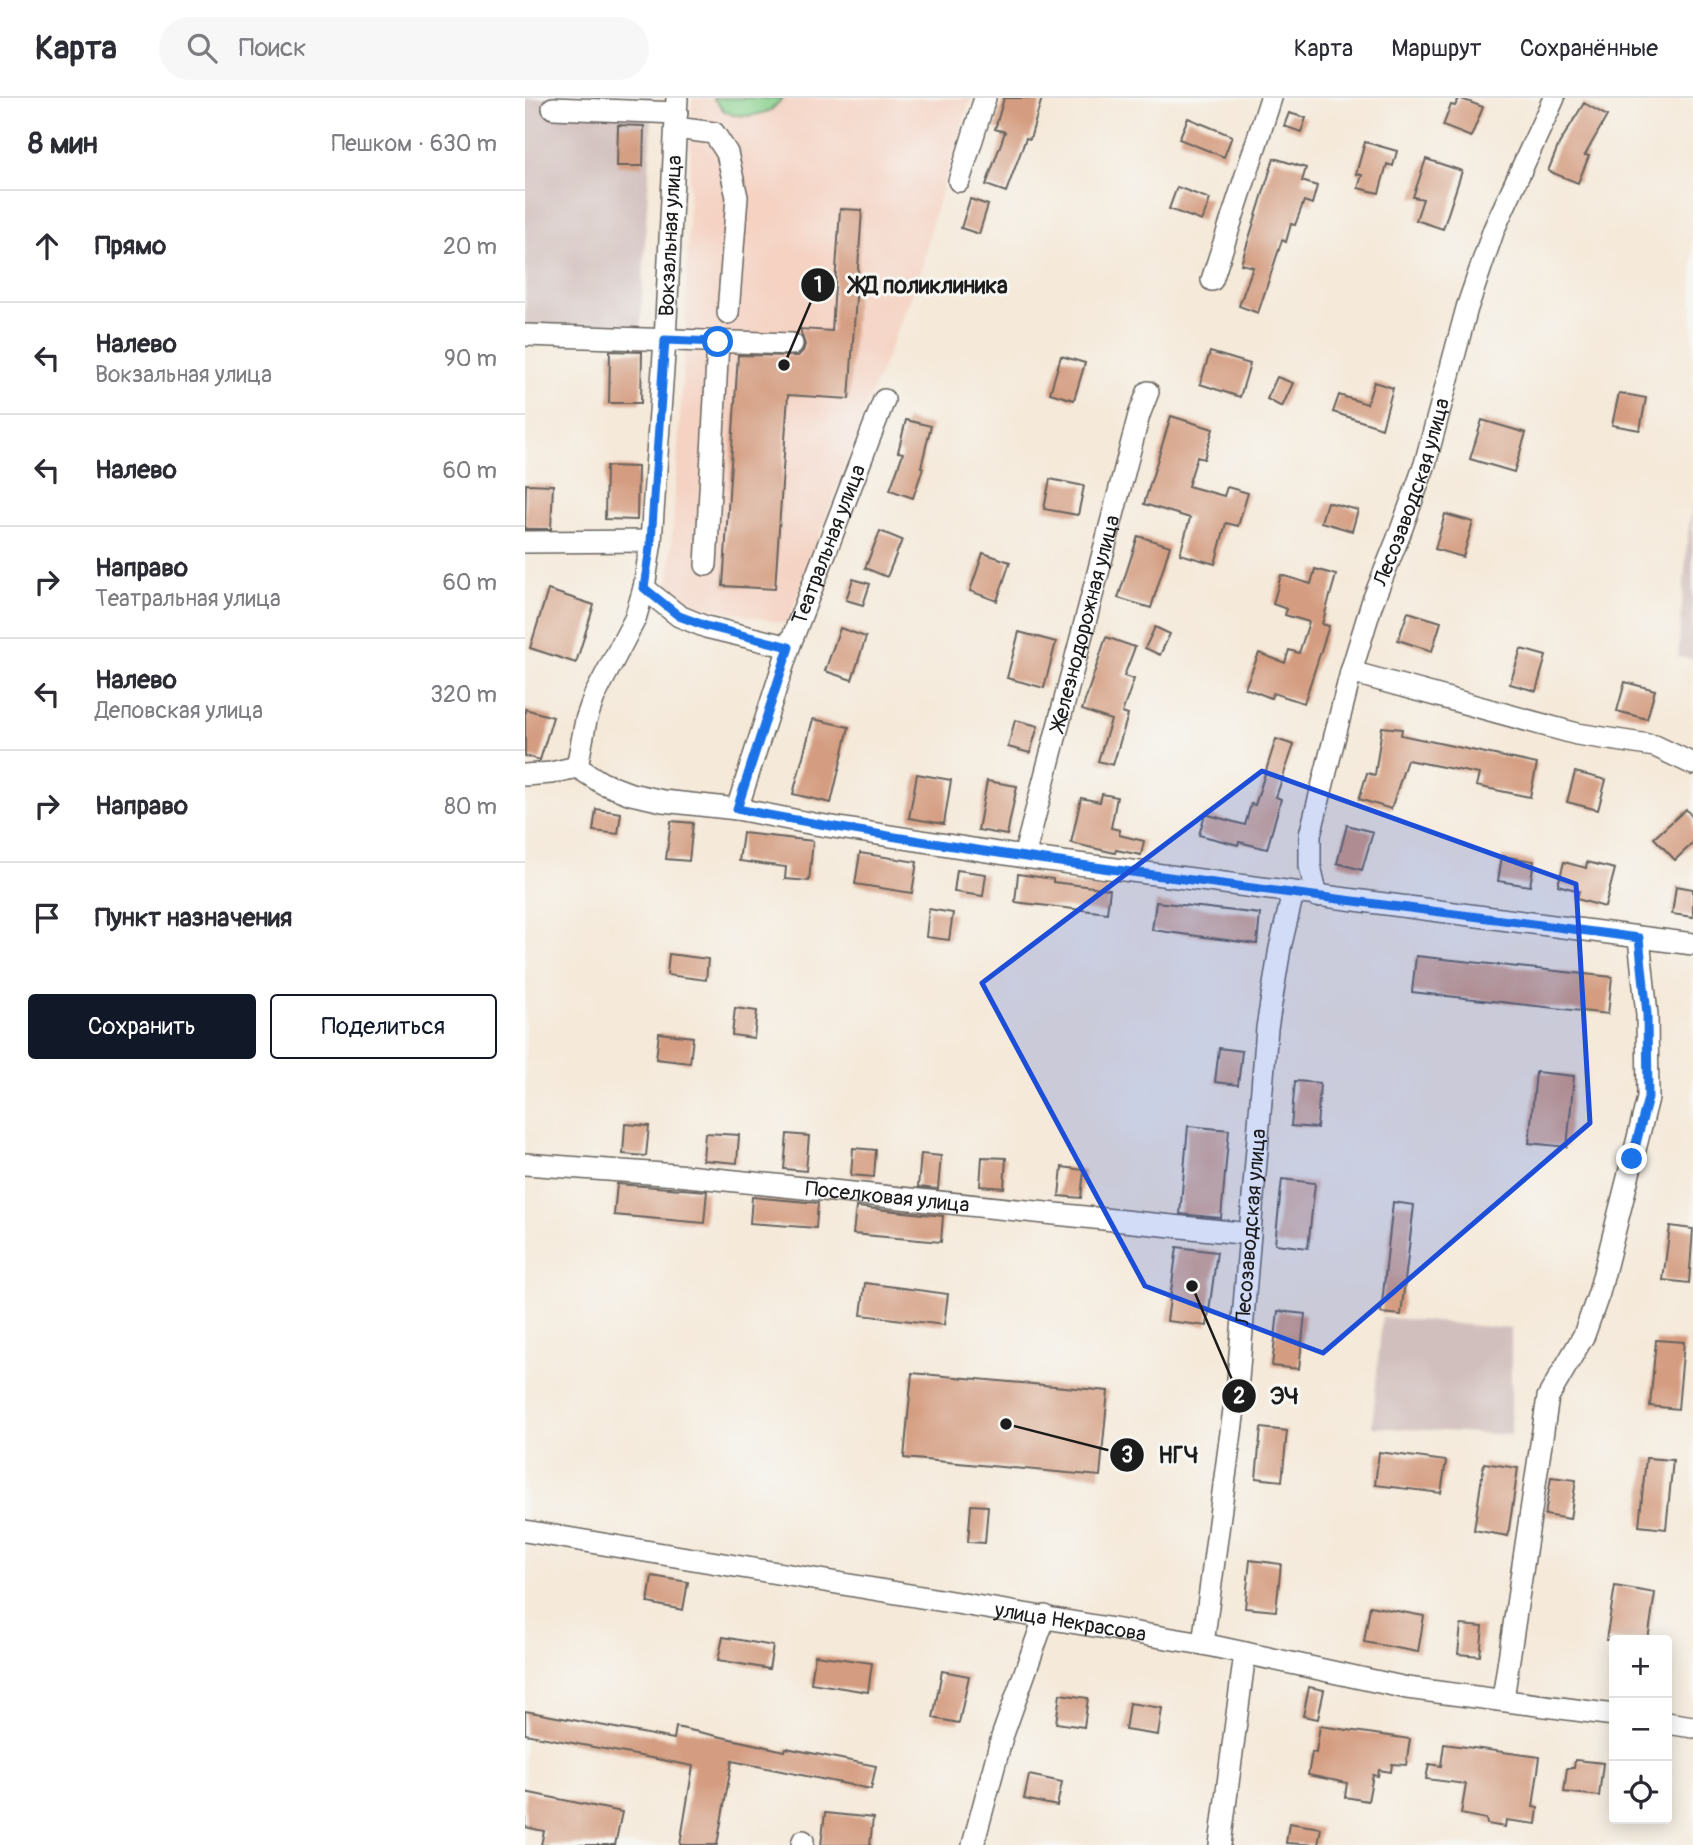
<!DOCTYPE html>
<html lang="ru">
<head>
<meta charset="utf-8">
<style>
	body { margin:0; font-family:Pangolin,sans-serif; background:#f7f7f7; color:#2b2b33 }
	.controls { position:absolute; right:21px; bottom:21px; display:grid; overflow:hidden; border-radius:7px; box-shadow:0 4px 18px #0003 }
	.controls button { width:63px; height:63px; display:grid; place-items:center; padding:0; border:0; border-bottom:2px solid #e1e1e2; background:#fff; color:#2b2b33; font:35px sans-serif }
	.stop { position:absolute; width:21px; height:21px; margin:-16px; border:5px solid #1a73e8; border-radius:50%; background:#fff }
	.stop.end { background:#1a73e8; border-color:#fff; box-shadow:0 2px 7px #0008 }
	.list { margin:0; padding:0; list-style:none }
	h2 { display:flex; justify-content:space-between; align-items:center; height:91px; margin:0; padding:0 28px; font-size:30px }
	h2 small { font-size:23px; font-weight:400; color:#7c7c81 }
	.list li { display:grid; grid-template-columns:46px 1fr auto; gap:21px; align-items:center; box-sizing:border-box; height:112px; padding:0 28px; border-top:2px solid #e1e1e2 }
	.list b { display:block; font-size:26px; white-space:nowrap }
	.list p { margin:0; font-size:23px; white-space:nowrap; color:#7c7c81 }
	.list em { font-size:23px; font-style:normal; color:#7c7c81 }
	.actions { display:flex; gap:14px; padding:21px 28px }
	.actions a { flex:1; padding:16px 0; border:2px solid #111827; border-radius:7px; text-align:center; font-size:24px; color:#111827 }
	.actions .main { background:#111827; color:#fff }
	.icon { flex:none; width:38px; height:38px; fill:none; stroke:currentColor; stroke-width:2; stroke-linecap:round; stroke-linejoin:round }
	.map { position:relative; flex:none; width:1168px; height:1747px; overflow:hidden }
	header { display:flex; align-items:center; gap:42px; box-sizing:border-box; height:98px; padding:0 35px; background:#fff; border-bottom:2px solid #e1e1e2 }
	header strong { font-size:33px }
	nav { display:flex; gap:38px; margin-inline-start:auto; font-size:24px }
	.search { width:490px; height:63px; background:#f7f7f7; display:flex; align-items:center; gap:18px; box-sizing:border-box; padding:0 24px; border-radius:38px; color:#7c7c81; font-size:26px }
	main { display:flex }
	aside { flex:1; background:#fff }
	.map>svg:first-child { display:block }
	.built { fill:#f5d2c2 }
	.industrial { fill:#d1bfbd }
	.green { fill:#86d08c; stroke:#517654; stroke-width:2 }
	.building { fill:#d49c80 }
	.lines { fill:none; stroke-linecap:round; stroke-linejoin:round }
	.minor-casing { stroke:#68645e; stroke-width:24 }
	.minor { stroke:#fff; stroke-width:21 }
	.route { stroke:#1a73e8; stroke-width:9 }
	.marked { fill:#1d4ed8; fill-opacity:0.2; stroke:#1d4ed8; stroke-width:5; stroke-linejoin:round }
	.labels { text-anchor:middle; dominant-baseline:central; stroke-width:6; stroke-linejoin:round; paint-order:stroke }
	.street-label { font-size:21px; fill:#1c1c1c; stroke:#f6f6f2 }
	.leader { fill:none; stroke:#1c1c1c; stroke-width:2.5 }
	.callout-dot { fill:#1c1c1c; stroke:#f6f6f2; stroke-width:2.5 }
	.mark-label { font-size:21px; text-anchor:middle; font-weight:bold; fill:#fff }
	.callout-label { font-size:23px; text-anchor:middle; font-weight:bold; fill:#1c1c1c; stroke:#f6f6f2; stroke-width:6; stroke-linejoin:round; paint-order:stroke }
</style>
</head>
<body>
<header>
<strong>Карта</strong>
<div class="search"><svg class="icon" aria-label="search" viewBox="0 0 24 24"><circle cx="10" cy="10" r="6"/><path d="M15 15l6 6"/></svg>Поиск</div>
<nav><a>Карта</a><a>Маршрут</a><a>Сохранённые</a></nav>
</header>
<main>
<aside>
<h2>8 мин<small>Пешком · 630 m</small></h2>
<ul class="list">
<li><svg class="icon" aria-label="ahead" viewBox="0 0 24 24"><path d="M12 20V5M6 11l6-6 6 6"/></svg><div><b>Прямо</b></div><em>20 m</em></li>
<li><svg class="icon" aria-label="left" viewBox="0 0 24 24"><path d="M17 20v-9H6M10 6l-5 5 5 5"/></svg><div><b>Налево</b><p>Вокзальная улица</p></div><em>90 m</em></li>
<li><svg class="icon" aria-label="left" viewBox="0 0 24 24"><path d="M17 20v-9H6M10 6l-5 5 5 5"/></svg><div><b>Налево</b></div><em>60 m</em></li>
<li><svg class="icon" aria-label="right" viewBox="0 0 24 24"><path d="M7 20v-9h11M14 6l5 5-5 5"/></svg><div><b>Направо</b><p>Театральная улица</p></div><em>60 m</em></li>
<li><svg class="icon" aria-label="left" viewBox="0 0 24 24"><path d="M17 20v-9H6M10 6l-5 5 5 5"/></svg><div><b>Налево</b><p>Деповская улица</p></div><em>320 m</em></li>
<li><svg class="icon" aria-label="right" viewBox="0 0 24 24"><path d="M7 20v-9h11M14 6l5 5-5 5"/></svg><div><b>Направо</b></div><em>80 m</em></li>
<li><svg class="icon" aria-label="arrive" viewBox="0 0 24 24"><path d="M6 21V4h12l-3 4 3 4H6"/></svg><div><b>Пункт назначения</b></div></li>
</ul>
<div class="actions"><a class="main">Сохранить</a><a>Поделиться</a></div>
</aside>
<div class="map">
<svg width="1168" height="1747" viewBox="0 0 1168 1747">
	<rect width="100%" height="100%" fill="#f6f6f2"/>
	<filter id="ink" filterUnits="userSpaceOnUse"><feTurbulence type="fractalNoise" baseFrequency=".0143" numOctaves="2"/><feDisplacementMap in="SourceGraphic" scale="14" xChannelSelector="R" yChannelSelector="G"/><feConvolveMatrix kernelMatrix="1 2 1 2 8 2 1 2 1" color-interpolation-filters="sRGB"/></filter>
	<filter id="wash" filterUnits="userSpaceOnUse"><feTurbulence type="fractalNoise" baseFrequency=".00686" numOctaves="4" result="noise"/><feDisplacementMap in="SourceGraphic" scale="28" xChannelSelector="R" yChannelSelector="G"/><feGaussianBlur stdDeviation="1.57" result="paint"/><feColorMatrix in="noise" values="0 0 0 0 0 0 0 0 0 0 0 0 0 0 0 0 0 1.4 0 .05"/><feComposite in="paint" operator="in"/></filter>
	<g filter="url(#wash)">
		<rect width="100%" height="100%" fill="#f5e9d9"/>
		<path class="built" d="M 167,0 L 446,0 L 407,123 L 397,171 L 348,292 L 262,526 L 143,501 L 160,243 Z"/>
		<path class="industrial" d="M 0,0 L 128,0 L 115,237 L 0,237 Z
			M 1168,405 L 1168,561 L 1153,559 L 1163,435 Z
			M 857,1219 L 986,1231 L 986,1337 L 847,1329 Z"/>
		<path class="green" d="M 188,0 L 258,0 L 245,13 L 225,18 L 208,17 L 199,13 Z"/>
		<g id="blocks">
			<path class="building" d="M 479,0 L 517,0 L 505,41 L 501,40 L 481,94 L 461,87 L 480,34 L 470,31 Z
				M 934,0 L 958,9 L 946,39 L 918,28 L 926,7 L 930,8 Z
				M 1059,5 L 1082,18 L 1060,57 L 1064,58 L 1053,85 L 1023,73 L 1034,46 Z
				M 764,15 L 781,20 L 776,34 L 759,28 Z
				M 663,20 L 707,38 L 699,59 L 654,41 Z
				M 93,27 L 119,28 L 118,68 L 92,68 Z
				M 840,44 L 872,53 L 868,68 L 862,66 L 854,95 L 833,90 L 837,77 L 831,76 Z
				M 749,60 L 781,70 L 777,83 L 792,88 L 787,106 L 779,103 L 770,127 L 766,126 L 761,144 L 757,142 L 733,215 L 714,208 L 728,169 L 716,166 Z
				M 901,61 L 937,73 L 918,131 L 891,122 L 898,101 L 888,99 Z
				M 652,89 L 685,101 L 677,123 L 644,111 Z
				M 445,101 L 463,107 L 454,136 L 436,130 Z
				M 315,111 L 337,112 L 324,301 L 263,297 L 250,491 L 198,488 L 213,257 L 273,258 L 278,253 L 280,247 L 275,231 L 307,233 Z
				M 85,253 L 117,254 L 116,305 L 84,305 Z
				M 685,254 L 725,266 L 715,299 L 675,286 Z
				M 536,258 L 560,265 L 549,302 L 525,295 Z
				M 752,279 L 768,285 L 757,309 L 742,301 Z
				M 849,284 L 868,290 L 857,330 L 808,314 L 814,297 L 842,306 Z
				M 1094,295 L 1121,300 L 1115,332 L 1087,327 Z
				M 646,318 L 688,331 L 679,361 L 672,359 L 663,388 L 699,398 L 702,389 L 723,395 L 713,428 L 701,425 L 690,466 L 655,456 L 665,420 L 619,406 Z
				M 381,322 L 406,328 L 396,369 L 398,370 L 388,400 L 365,392 L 378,355 L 373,354 Z
				M 957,322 L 1001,335 L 989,374 L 945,361 Z
				M 81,368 L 113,369 L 112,422 L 80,421 Z
				M 525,381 L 559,388 L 553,417 L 519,411 Z
				M 1,386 L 28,387 L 26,431 L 0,431 Z
				M 802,404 L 833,412 L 827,433 L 796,424 Z
				M 920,416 L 948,424 L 938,459 L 910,451 Z
				M 355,433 L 377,442 L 362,479 L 340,470 Z
				M 613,438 L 645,448 L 626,510 L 593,500 Z
				M 458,455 L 485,464 L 472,503 L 445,493 Z
				M 790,471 L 811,477 L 797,526 L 804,528 L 779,605 L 748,595 L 746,600 L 720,590 L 734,555 L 760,565 L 764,552 L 774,555 L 784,524 L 760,517 L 762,511 L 748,506 L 756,477 L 786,486 Z
				M 328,481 L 345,486 L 338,507 L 321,502 Z
				M 23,492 L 69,507 L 51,565 L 5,550 Z
				M 883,514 L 916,524 L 907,553 L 873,542 Z
				M 630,529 L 645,536 L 635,557 L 620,550 Z
				M 315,530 L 341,539 L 327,582 L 300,573 Z
				M 494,534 L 531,544 L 519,590 L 482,580 Z
				M 581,539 L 610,549 L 599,578 L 609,581 L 597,615 L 603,617 L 588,667 L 573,663 L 586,622 L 557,612 Z
				M 996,551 L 1021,558 L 1011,593 L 985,586 Z
				M 1100,584 L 1130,592 L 1122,621 L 1092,613 Z
				M 0,611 L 28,619 L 15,662 L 0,658 Z
				M 288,621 L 324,629 L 306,705 L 268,696 Z
				M 490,622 L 513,628 L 505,655 L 483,649 Z
				M 857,629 L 877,631 L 876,637 L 1012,666 L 1005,699 L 951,688 L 954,676 L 882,662 L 866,711 L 834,701 L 842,675 L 850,677 Z
				M 751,641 L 769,647 L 751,699 L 756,701 L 742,751 L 714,744 L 713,747 L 674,737 L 680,716 L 720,727 L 726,706 L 730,707 Z
				M 1050,674 L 1081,682 L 1073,712 L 1042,704 Z
				M 392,676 L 426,682 L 419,726 L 384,720 Z
				M 462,683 L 492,688 L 482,737 L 453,732 Z
				M 577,696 L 592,699 L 586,730 L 595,732 L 594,737 L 619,743 L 616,757 L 591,752 L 590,755 L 546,745 L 556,700 L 575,704 Z
				M 71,711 L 96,715 L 93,736 L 68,733 Z
				M 1161,711 L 1168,720 L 1168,745 L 1150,762 L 1129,740 Z
				M 146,723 L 168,725 L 164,763 L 141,761 Z
				M 822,727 L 848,734 L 837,772 L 812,765 Z
				M 218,735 L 288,743 L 284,783 L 260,781 L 261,769 L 214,763 Z
				M 335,755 L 392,764 L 387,795 L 330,786 Z
				M 977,758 L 1009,763 L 1005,788 L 973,783 Z
				M 1039,764 L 1061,770 L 1062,764 L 1090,771 L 1080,809 L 1052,801 L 1054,793 L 1033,787 Z
				M 432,772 L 461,776 L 458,798 L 429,794 Z
				M 493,776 L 528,781 L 528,784 L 585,791 L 582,815 L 490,804 Z
				M 1151,788 L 1168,791 L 1168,819 L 1147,816 Z
				M 631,804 L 735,816 L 732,846 L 627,832 Z
				M 404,811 L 428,815 L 424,842 L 401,839 Z
				M 144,856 L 183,861 L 181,882 L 142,877 Z
				M 891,858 L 1087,879 L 1083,916 L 887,894 Z
				M 210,910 L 232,913 L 229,940 L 207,937 Z
				M 134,935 L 168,939 L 165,965 L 131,961 Z
				M 694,950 L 717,953 L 713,987 L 690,984 Z
				M 1011,974 L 1049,978 L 1042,1049 L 1004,1045 Z
				M 770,983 L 795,985 L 792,1030 L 766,1028 Z
				M 100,1026 L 124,1028 L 121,1058 L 98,1056 Z
				M 663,1028 L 704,1032 L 696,1120 L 655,1116 Z
				M 180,1035 L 214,1037 L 212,1065 L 178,1062 Z
				M 262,1036 L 284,1038 L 281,1073 L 259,1071 Z
				M 328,1050 L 351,1052 L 349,1079 L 326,1077 Z
				M 396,1056 L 416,1058 L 413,1091 L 393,1089 Z
				M 457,1059 L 481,1060 L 479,1090 L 455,1088 Z
				M 537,1069 L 559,1072 L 556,1100 L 534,1098 Z
				M 757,1081 L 790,1085 L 783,1150 L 750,1146 Z
				M 92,1086 L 182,1093 L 179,1125 L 89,1117 Z
				M 227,1099 L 293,1105 L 291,1130 L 225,1125 Z
				M 868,1104 L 889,1107 L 876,1217 L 856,1215 Z
				M 331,1109 L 418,1118 L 416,1144 L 328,1136 Z
				M 1145,1128 L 1168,1131 L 1164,1185 L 1138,1182 Z
				M 652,1149 L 692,1154 L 682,1228 L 642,1223 Z
				M 340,1185 L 423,1196 L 419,1227 L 336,1217 Z
				M 753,1213 L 780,1216 L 774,1271 L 747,1268 Z
				M 1131,1242 L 1159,1244 L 1153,1311 L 1125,1308 Z
				M 387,1275 L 583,1293 L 575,1378 L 379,1360 Z
				M 736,1330 L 762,1333 L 757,1383 L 731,1380 Z
				M 854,1354 L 921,1363 L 916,1395 L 850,1387 Z
				M 1121,1360 L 1148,1362 L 1141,1431 L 1114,1428 Z
				M 959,1365 L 993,1370 L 983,1438 L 949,1432 Z
				M 1026,1379 L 1051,1382 L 1045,1421 L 1020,1417 Z
				M 446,1407 L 463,1408 L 460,1445 L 443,1444 Z
				M 725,1462 L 756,1466 L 751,1513 L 720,1510 Z
				M 127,1478 L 163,1484 L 158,1512 L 123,1505 Z
				M 1090,1488 L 1130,1495 L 1123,1542 L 1081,1542 Z
				M 845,1508 L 899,1518 L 893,1554 L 839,1544 Z
				M 936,1527 L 958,1529 L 955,1558 L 933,1556 Z
				M 198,1539 L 248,1548 L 244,1571 L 193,1562 Z
				M 290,1557 L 347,1565 L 343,1594 L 286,1585 Z
				M 417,1573 L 444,1578 L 434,1625 L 408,1620 Z
				M 784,1589 L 799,1592 L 793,1621 L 778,1618 Z
				M 535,1596 L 563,1600 L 559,1629 L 531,1625 Z
				M 604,1605 L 637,1610 L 633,1637 L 600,1632 Z
				M 0,1613 L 149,1641 L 151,1629 L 260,1653 L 261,1650 L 351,1668 L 346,1691 L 207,1663 L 192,1747 L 155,1747 L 168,1668 L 0,1636 Z
				M 795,1628 L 885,1641 L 881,1667 L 867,1666 L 866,1674 L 854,1672 L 853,1678 L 848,1677 L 843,1703 L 820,1699 L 822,1685 L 783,1677 L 787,1654 L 791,1655 Z
				M 919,1646 L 1015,1659 L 1008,1709 L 1013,1710 L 1011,1726 L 981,1722 L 980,1729 L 962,1726 L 961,1721 L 936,1716 L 941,1686 L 901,1681 L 904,1666 L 916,1668 Z
				M 1050,1662 L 1078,1665 L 1074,1698 L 1039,1694 L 1042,1670 L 1049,1670 Z
				M 504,1677 L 537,1684 L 532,1708 L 499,1701 Z
				M 0,1694 L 97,1714 L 90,1747 L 16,1747 L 19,1733 L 0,1729 Z
				M 300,1715 L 348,1720 L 345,1747 L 296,1747 Z
				M 764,1725 L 796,1730 L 793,1747 L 761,1745 Z"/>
		</g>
	</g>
	<g filter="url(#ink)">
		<use href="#blocks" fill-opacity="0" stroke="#68645e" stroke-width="2"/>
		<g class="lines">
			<defs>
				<g id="minor">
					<path d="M 28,10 L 152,15"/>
					<path d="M 151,30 L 189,35 L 202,55 L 212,99 L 203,215"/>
					<path d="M 434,83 L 460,0"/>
					<path d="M 687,182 L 746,0"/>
					<path d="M 0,237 L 267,246"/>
					<path d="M 0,444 L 126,443"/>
					<path d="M 181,467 L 193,244"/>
					<path d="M 119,490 L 154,518 L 181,529 L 264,549"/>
					<path d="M 826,574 L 1052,636 L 1130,648 L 1168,666"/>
					<path id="s1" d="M 52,669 L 61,622 L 69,599 L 110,521 L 119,490 L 126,443 L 140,242 L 152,0"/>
					<path d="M 0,677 L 26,675 L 52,669 L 77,685 L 106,696 L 138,703 L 212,711 L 289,726 L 499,759 L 1168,846"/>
					<path id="s2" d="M 212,711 L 264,549 L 359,302"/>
					<path id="s3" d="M 499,759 L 614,317 L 623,294"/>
					<path id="s4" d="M 792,798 L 785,768 L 785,737 L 826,574 L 847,505 L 875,435 L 900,366 L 942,210 L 969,131 L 1029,0"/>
					<path id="s5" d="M 0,1066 L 152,1077 L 725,1136"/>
					<path id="s6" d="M 0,1433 L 678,1546 L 882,1590 L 1089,1617"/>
					<path id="s7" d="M 678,1546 L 713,1281 L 742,930 L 755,850 L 768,795"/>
					<path d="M 978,1601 L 1023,1299 L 1059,1237 L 1074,1195 L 1123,1000 L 1122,917 L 1114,840"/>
					<path d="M 1142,1625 L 1168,1629"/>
					<path d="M 277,1747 L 278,1743"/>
					<path d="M 448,1747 L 477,1639 L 520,1518"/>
					<path d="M 695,1747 L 720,1555"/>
				</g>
			</defs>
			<use href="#minor" class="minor-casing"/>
			<use href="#minor" class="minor"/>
		</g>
	</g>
	<g class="lines" filter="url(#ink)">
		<path class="route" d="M 193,244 L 140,242 L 126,443 L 119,490 L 154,518 L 181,528 L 264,549 L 212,711 C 510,768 813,799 1114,840 L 1122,916 L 1123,1000 L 1107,1061"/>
	</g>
	<path class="marked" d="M 737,673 L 1051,786 L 1065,1025 L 798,1255 L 620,1188 L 457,885 Z"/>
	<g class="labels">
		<g class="street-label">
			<text stroke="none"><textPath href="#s1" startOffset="546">Вокзальная улица</textPath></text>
			<text stroke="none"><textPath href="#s4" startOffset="420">Лесозаводская улица</textPath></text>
			<text stroke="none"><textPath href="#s2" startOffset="280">Театральная улица</textPath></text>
			<text stroke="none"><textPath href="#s3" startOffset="242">Железнодорожная улица</textPath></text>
			<text stroke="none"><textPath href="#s5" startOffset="364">Поселковая улица</textPath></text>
			<text stroke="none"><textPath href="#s7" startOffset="420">Лесозаводская улица</textPath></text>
			<text stroke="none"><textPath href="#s6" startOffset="553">улица Некрасова</textPath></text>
		</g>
	</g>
	<path class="leader" d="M259 267L293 187M667 1188L714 1298M481 1326L602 1357"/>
	<g class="callout-dot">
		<circle cx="259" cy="267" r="7"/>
		<circle cx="667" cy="1188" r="7"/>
		<circle cx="481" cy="1326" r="7"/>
		<circle cx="293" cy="187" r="18"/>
		<circle cx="714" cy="1298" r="18"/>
		<circle cx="602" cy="1357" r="18"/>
	</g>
	<g class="mark-label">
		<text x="293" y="194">1</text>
		<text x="714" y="1305">2</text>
		<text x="602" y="1364">3</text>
	</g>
	<g class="callout-label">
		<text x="404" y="195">ЖД поликлиника</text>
		<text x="759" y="1306">ЭЧ</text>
		<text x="653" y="1365">НГЧ</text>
	</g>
</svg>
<div class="controls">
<button>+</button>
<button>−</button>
<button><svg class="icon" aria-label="locate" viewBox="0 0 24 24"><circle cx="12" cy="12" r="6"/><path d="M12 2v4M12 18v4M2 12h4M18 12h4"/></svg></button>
</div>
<div class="stop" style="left:193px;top:244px"></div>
<div class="stop end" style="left:1107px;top:1061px"></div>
</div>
</main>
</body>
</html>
